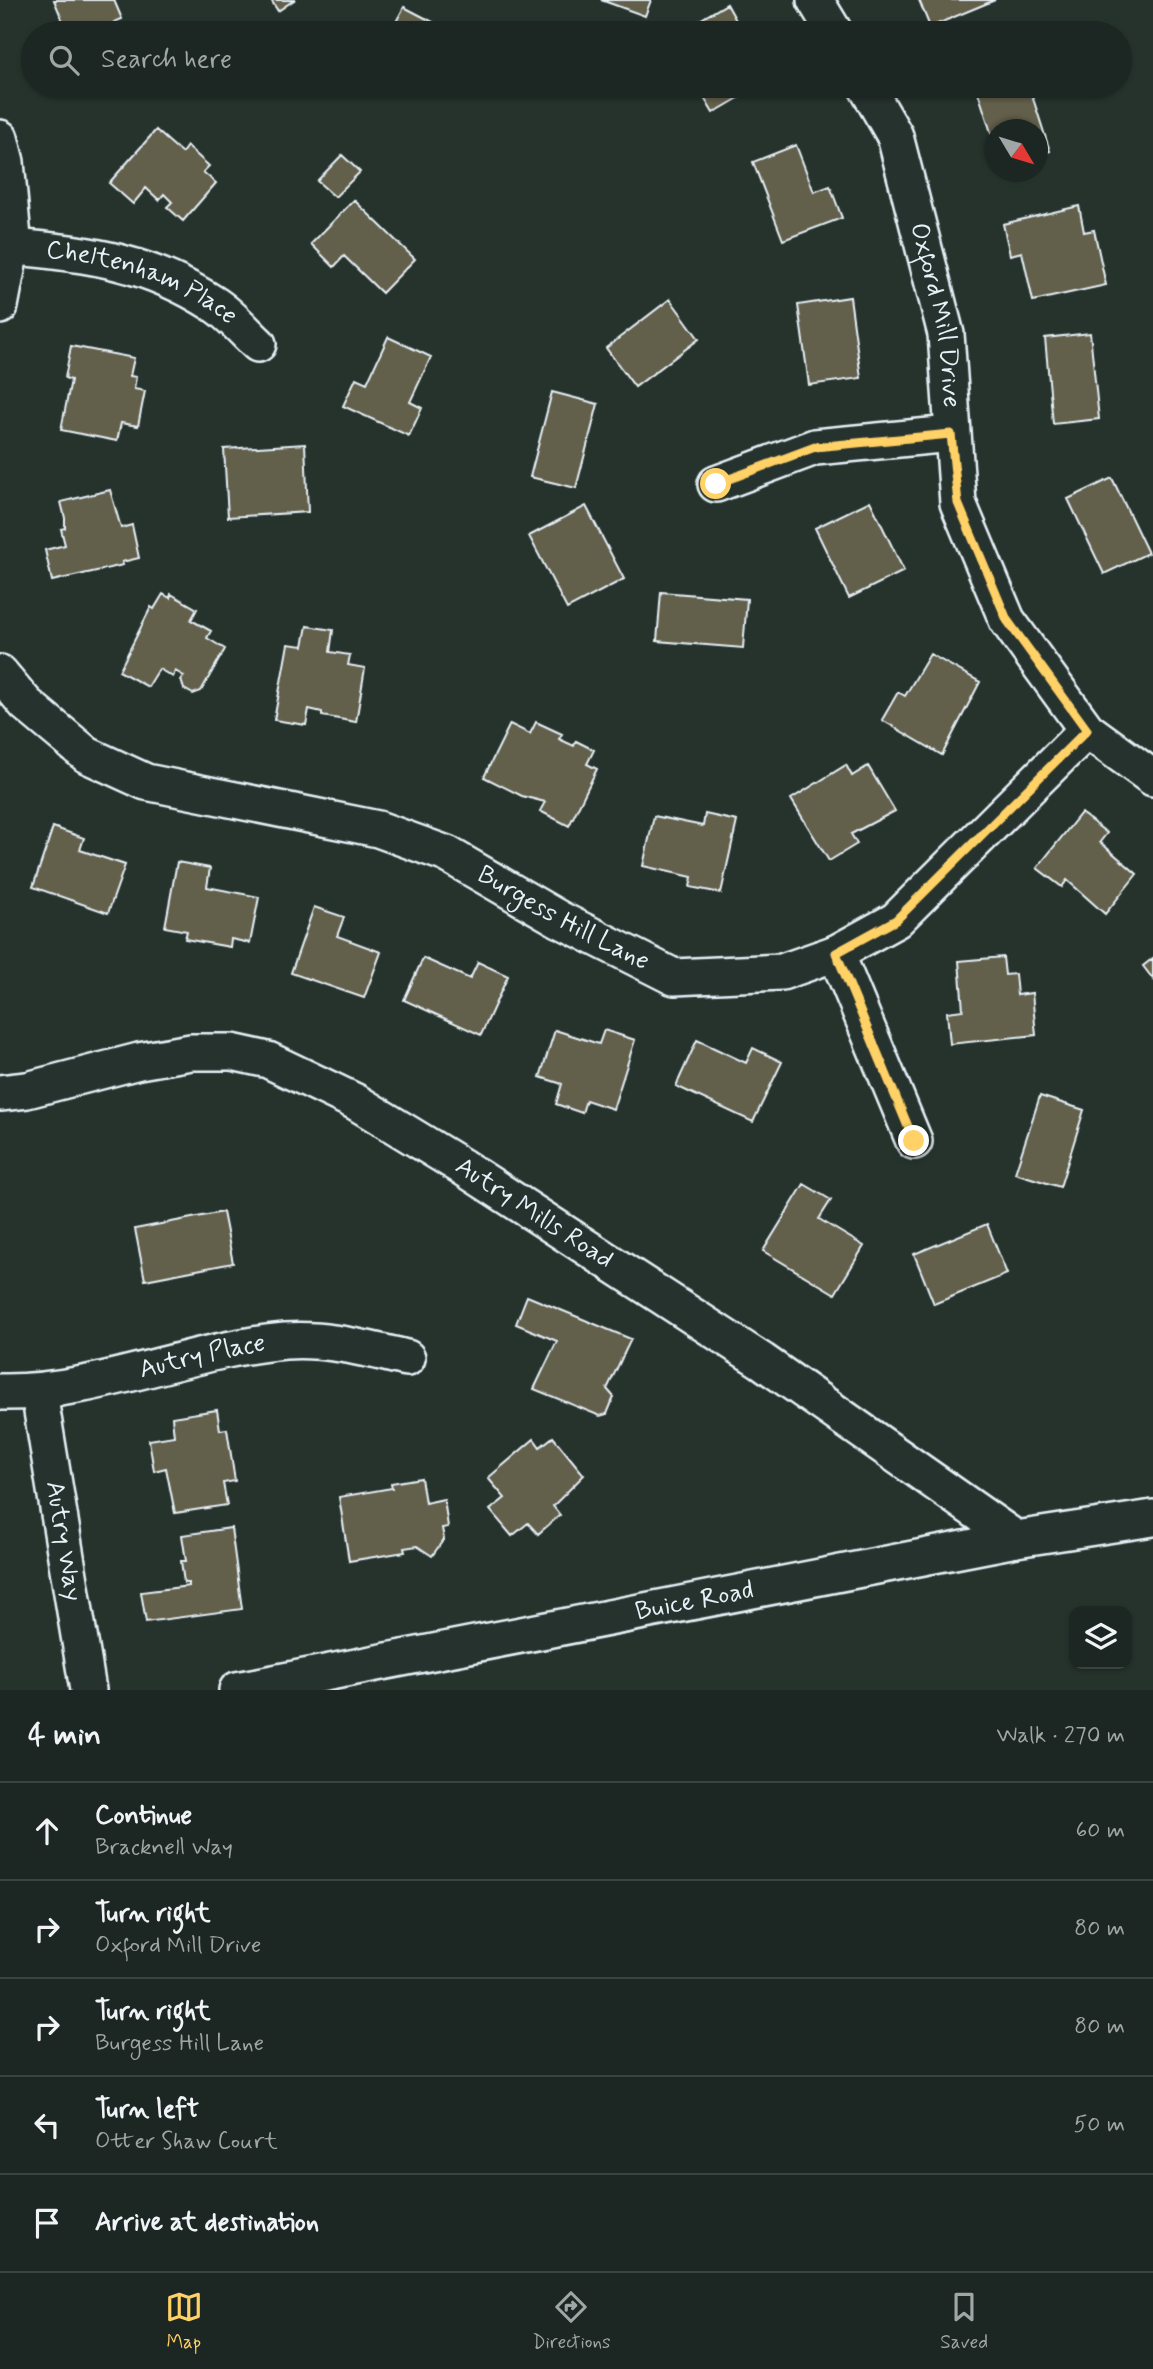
<!DOCTYPE html>
<html lang="en">
<head>
<meta charset="utf-8">
<style>
	body { margin:0; font-family:Mynerve,sans-serif; background:#252e2a; color:#f1f3f6 }
	.controls { position:absolute; right:21px; bottom:21px; display:grid; overflow:hidden; border-radius:14px; box-shadow:0 2px 5px #0004 }
	.controls button { width:63px; height:63px; display:grid; place-items:center; padding:0; border:0; border-bottom:2px solid #3a4340; background:#1c2622; color:#f1f3f6; font:35px sans-serif }
	.compass { position:absolute; left:985px; top:119px; width:63px; height:63px; border-radius:50%; background:#1c2622; box-shadow:0 2px 5px #0004; rotate:128deg }
	.stop { position:absolute; width:21px; height:21px; margin:-16px; border:5px solid #ffd166; border-radius:50%; background:#fff }
	.stop.end { background:#ffd166; border-color:#fff; box-shadow:0 2px 7px #0008 }
	.list { margin:0; padding:0; list-style:none }
	h2 { display:flex; justify-content:space-between; align-items:center; height:91px; margin:0; padding:0 28px; font-size:30px }
	h2 small { font-size:23px; font-weight:400; color:#a0a5a5 }
	.list li { display:grid; grid-template-columns:46px 1fr auto; gap:21px; align-items:center; box-sizing:border-box; height:98px; padding:0 28px; border-top:2px solid #3a4340 }
	.list b { display:block; font-size:26px; white-space:nowrap }
	.list p { margin:0; font-size:23px; white-space:nowrap; color:#a0a5a5 }
	.list em { font-size:23px; font-style:normal; color:#a0a5a5 }
	.icon { flex:none; width:38px; height:38px; fill:none; stroke:currentColor; stroke-width:2; stroke-linecap:round; stroke-linejoin:round }
	.map { position:relative; flex:none; width:1153px; height:1690px; overflow:hidden }
	.search { position:absolute; background:#1c2622; box-shadow:0 2px 5px #0004; left:21px; right:21px; top:21px; height:77px; display:flex; align-items:center; gap:18px; box-sizing:border-box; padding:0 24px; border-radius:38px; color:#a0a5a5; font-size:26px }
	.sheet { height:581px; background:#1c2622 }
	nav { display:flex; justify-content:space-around; align-items:center; box-sizing:border-box; height:98px; border-top:2px solid #3a4340; background:#1c2622; font-size:19px; color:#a0a5a5 }
	nav a { display:grid; justify-items:center; gap:4px }
	nav .on { color:#ffd166 }
	.map>svg:first-child { display:block }
	.building { fill:#625e4c; stroke:#e8f1f8; stroke-width:2 }
	.lines { fill:none; stroke-linecap:round; stroke-linejoin:round }
	.minor-casing { stroke:#e8f1f8; stroke-width:40 }
	.minor { stroke:#26332d; stroke-width:35 }
	.route { stroke:#ffd166; stroke-width:9 }
	.labels { text-anchor:middle; dominant-baseline:central; stroke-width:6; stroke-linejoin:round; paint-order:stroke }
	.street-label { font-size:26px; fill:#e8f1f8; stroke:#26332d }
</style>
</head>
<body>
<div class="map">
<svg width="1153" height="1690" viewBox="0 0 1153 1690">
	<rect width="100%" height="100%" fill="#26332d"/>
	<filter id="ink" filterUnits="userSpaceOnUse"><feTurbulence type="fractalNoise" baseFrequency=".0143" numOctaves="2"/><feDisplacementMap in="SourceGraphic" scale="14" xChannelSelector="R" yChannelSelector="G"/><feConvolveMatrix kernelMatrix="1 2 1 2 8 2 1 2 1" color-interpolation-filters="sRGB"/></filter>
	<g filter="url(#ink)">
		<path class="building" d="M 54,0 L 114,0 L 122,19 L 114,22 L 119,33 L 61,33 L 67,31 Z
			M 271,0 L 294,0 L 278,11 Z
			M 601,0 L 651,0 L 645,16 Z
			M 919,0 L 995,0 L 930,27 Z
			M 727,4 L 743,33 L 691,33 L 688,27 Z
			M 404,7 L 454,33 L 390,33 Z
			M 427,86 L 452,86 L 446,96 Z
			M 697,86 L 759,86 L 713,113 Z
			M 988,86 L 1029,86 L 1050,151 L 1038,155 L 1038,130 L 996,130 L 996,148 L 977,89 Z
			M 156,130 L 182,153 L 187,146 L 209,166 L 203,172 L 216,183 L 183,221 L 167,207 L 172,202 L 164,194 L 159,200 L 146,188 L 133,204 L 109,183 Z
			M 796,145 L 814,192 L 830,186 L 842,218 L 783,240 L 753,162 Z
			M 342,155 L 360,172 L 335,197 L 317,181 Z
			M 354,200 L 415,259 L 382,293 L 344,256 L 334,267 L 311,244 Z
			M 1079,206 L 1084,232 L 1094,230 L 1106,285 L 1033,301 L 1022,252 L 1010,255 L 1003,224 Z
			M 850,297 L 861,378 L 809,385 L 798,305 Z
			M 670,299 L 699,339 L 635,387 L 606,348 Z
			M 1090,333 L 1099,419 L 1053,424 L 1045,338 Z
			M 388,337 L 431,357 L 410,402 L 422,408 L 409,436 L 343,406 L 356,378 L 367,383 Z
			M 71,346 L 134,358 L 130,376 L 136,377 L 134,389 L 145,391 L 138,426 L 121,423 L 117,441 L 61,430 L 71,380 L 65,378 Z
			M 552,392 L 598,404 L 576,488 L 530,477 Z
			M 305,444 L 308,512 L 228,517 L 224,449 Z
			M 1112,478 L 1148,553 L 1104,574 L 1068,499 Z
			M 110,490 L 121,528 L 132,525 L 139,558 L 122,562 L 123,565 L 52,581 L 45,550 L 65,545 L 61,529 L 65,528 L 65,518 L 61,502 Z
			M 870,501 L 904,571 L 849,598 L 815,528 Z
			M 586,506 L 624,579 L 567,609 L 529,536 Z
			M 661,592 L 747,599 L 743,648 L 657,641 Z
			M 163,594 L 170,598 L 171,594 L 197,609 L 191,620 L 211,631 L 207,638 L 225,649 L 201,691 L 193,694 L 184,689 L 181,680 L 184,676 L 175,671 L 173,677 L 159,669 L 148,687 L 119,671 L 151,607 L 154,609 Z
			M 307,626 L 333,630 L 330,652 L 350,655 L 348,665 L 365,668 L 356,722 L 322,716 L 322,712 L 309,709 L 306,725 L 274,720 L 288,644 L 303,646 Z
			M 930,654 L 980,682 L 942,755 L 882,720 L 898,692 L 905,696 Z
			M 536,722 L 562,734 L 559,739 L 574,746 L 576,741 L 594,750 L 587,764 L 597,769 L 569,826 L 540,811 L 545,802 L 522,796 L 484,777 L 510,724 L 530,734 Z
			M 846,765 L 852,776 L 868,766 L 895,811 L 851,834 L 857,844 L 829,861 L 791,799 Z
			M 1081,813 L 1107,833 L 1100,842 L 1137,874 L 1105,914 L 1067,880 L 1062,887 L 1037,868 Z
			M 705,814 L 737,821 L 721,893 L 690,887 L 692,877 L 643,866 L 654,816 L 703,826 Z
			M 53,827 L 84,838 L 80,850 L 125,865 L 108,913 L 33,887 Z
			M 177,862 L 210,868 L 207,887 L 259,897 L 250,943 L 231,939 L 230,947 L 185,939 L 187,931 L 165,927 Z
			M 314,907 L 344,917 L 337,936 L 381,952 L 364,998 L 291,973 Z
			M 1003,957 L 1005,975 L 1015,974 L 1017,995 L 1032,993 L 1036,1035 L 950,1044 L 947,1012 L 963,1010 L 959,961 Z
			M 423,958 L 470,979 L 478,962 L 508,976 L 481,1035 L 404,1000 Z
			M 1153,958 L 1153,979 L 1143,966 Z
			M 555,1030 L 599,1044 L 604,1030 L 635,1040 L 613,1109 L 586,1100 L 582,1113 L 556,1104 L 562,1084 L 540,1077 Z
			M 697,1040 L 746,1063 L 753,1048 L 782,1062 L 753,1122 L 676,1086 Z
			M 1040,1096 L 1084,1110 L 1060,1187 L 1015,1173 Z
			M 804,1184 L 831,1200 L 819,1219 L 864,1246 L 835,1294 L 763,1251 Z
			M 223,1212 L 233,1263 L 145,1280 L 135,1229 Z
			M 987,1224 L 1007,1274 L 934,1304 L 914,1254 Z
			M 527,1296 L 631,1339 L 607,1389 L 614,1397 L 607,1414 L 600,1416 L 534,1389 L 557,1341 L 516,1324 Z
			M 217,1410 L 220,1430 L 227,1429 L 235,1481 L 223,1483 L 227,1505 L 175,1513 L 166,1468 L 154,1471 L 149,1440 L 174,1436 L 172,1417 Z
			M 553,1437 L 584,1475 L 553,1506 L 560,1515 L 538,1534 L 528,1523 L 512,1536 L 490,1510 L 505,1498 L 488,1478 L 534,1439 L 540,1447 Z
			M 421,1478 L 425,1503 L 444,1499 L 448,1527 L 442,1528 L 444,1539 L 432,1556 L 417,1546 L 404,1548 L 405,1552 L 349,1561 L 339,1497 L 392,1488 L 391,1483 Z
			M 231,1528 L 242,1609 L 146,1622 L 141,1592 L 189,1586 L 189,1583 L 184,1583 L 181,1561 L 186,1561 L 182,1535 Z"/>
		<g class="lines">
			<defs>
				<g id="minor">
					<path d="M 815,0 L 835,33"/>
					<path id="s1" d="M 866,86 L 895,136 L 946,334 L 958,503 L 1007,620 L 1087,730 L 1153,778"/>
					<path d="M 0,138 L 6,162 L 13,238 L 0,306"/>
					<path id="s2" d="M 13,247 C 88,253 149,262 214,304 C 230,314 244,331 258,344"/>
					<path d="M 716,484 L 815,447 L 951,434"/>
					<path id="s3" d="M 0,673 L 26,704 L 87,755 L 146,782 L 378,829 L 447,854 L 559,919 L 674,977 L 782,972 L 836,953 L 896,920 L 1087,730"/>
					<path d="M 836,953 L 914,1141"/>
					<path id="s4" d="M 0,1093 L 27,1090 L 139,1061 L 191,1052 L 232,1052 L 268,1060 L 356,1102 L 461,1166 L 762,1361 L 1016,1539"/>
					<path id="s5" d="M 0,1392 C 97,1394 189,1349 285,1341 C 328,1338 367,1349 407,1358"/>
					<path id="s6" d="M 39,1393 L 88,1690"/>
					<path id="s7" d="M 237,1690 L 1016,1539 L 1153,1518"/>
				</g>
			</defs>
			<use href="#minor" class="minor-casing"/>
			<use href="#minor" class="minor"/>
		</g>
	</g>
	<g class="lines" filter="url(#ink)">
		<path class="route" d="M 716,484 L 815,447 L 951,434 L 958,503 L 1007,620 L 1087,730 L 896,920 L 836,953 L 914,1141"/>
	</g>
	<g class="labels">
		<g class="street-label">
			<text stroke="none"><textPath href="#s2" startOffset="135">Cheltenham Place</textPath></text>
			<text stroke="none"><textPath href="#s1" startOffset="242">Oxford Mill Drive</textPath></text>
			<text stroke="none"><textPath href="#s3" startOffset="628">Burgess Hill Lane</textPath></text>
			<text stroke="none"><textPath href="#s4" startOffset="581">Autry Mills Road</textPath></text>
			<text stroke="none"><textPath href="#s5" startOffset="206">Autry Place</textPath></text>
			<text stroke="none"><textPath href="#s6" startOffset="150">Autry Way</textPath></text>
			<text stroke="none"><textPath href="#s7" startOffset="466">Buice Road</textPath></text>
		</g>
	</g>
</svg>
<div class="controls">
<button><svg class="icon" aria-label="layers" viewBox="0 0 24 24"><path d="M12 4l9 5-9 5-9-5zM3 14l9 5 9-5"/></svg></button>
</div>
<svg class="compass" viewBox="-18 -18 36 36"><path d="M0-13l5 13h-10z" fill="#e53935"/><path d="M0 13l5-13h-10z" fill="#a0a5a5"/></svg>
<div class="stop" style="left:716px;top:484px"></div>
<div class="stop end" style="left:914px;top:1141px"></div>
<div class="search"><svg class="icon" aria-label="search" viewBox="0 0 24 24"><circle cx="10" cy="10" r="6"/><path d="M15 15l6 6"/></svg>Search here</div>
</div>
<section class="sheet">
<h2>4 min<small>Walk · 270 m</small></h2>
<ul class="list">
<li><svg class="icon" aria-label="ahead" viewBox="0 0 24 24"><path d="M12 20V5M6 11l6-6 6 6"/></svg><div><b>Continue</b><p>Bracknell Way</p></div><em>60 m</em></li>
<li><svg class="icon" aria-label="right" viewBox="0 0 24 24"><path d="M7 20v-9h11M14 6l5 5-5 5"/></svg><div><b>Turn right</b><p>Oxford Mill Drive</p></div><em>80 m</em></li>
<li><svg class="icon" aria-label="right" viewBox="0 0 24 24"><path d="M7 20v-9h11M14 6l5 5-5 5"/></svg><div><b>Turn right</b><p>Burgess Hill Lane</p></div><em>80 m</em></li>
<li><svg class="icon" aria-label="left" viewBox="0 0 24 24"><path d="M17 20v-9H6M10 6l-5 5 5 5"/></svg><div><b>Turn left</b><p>Otter Shaw Court</p></div><em>50 m</em></li>
<li><svg class="icon" aria-label="arrive" viewBox="0 0 24 24"><path d="M6 21V4h12l-3 4 3 4H6"/></svg><div><b>Arrive at destination</b></div></li>
</ul>
</section>
<nav>
<a class="on"><svg class="icon" aria-label="map" viewBox="0 0 24 24"><path d="M3 6l6-2 6 2 6-2v14l-6 2-6-2-6 2zM9 4v14M15 6v14"/></svg>Map</a>
<a><svg class="icon" aria-label="directions" viewBox="0 0 24 24"><path d="M12 3l9 9-9 9-9-9zM9 14v-3h6M13 9l2 2-2 2"/></svg>Directions</a>
<a><svg class="icon" aria-label="saved" viewBox="0 0 24 24"><path d="M7 4h10v16l-5-4-5 4z"/></svg>Saved</a>
</nav>
</body>
</html>
